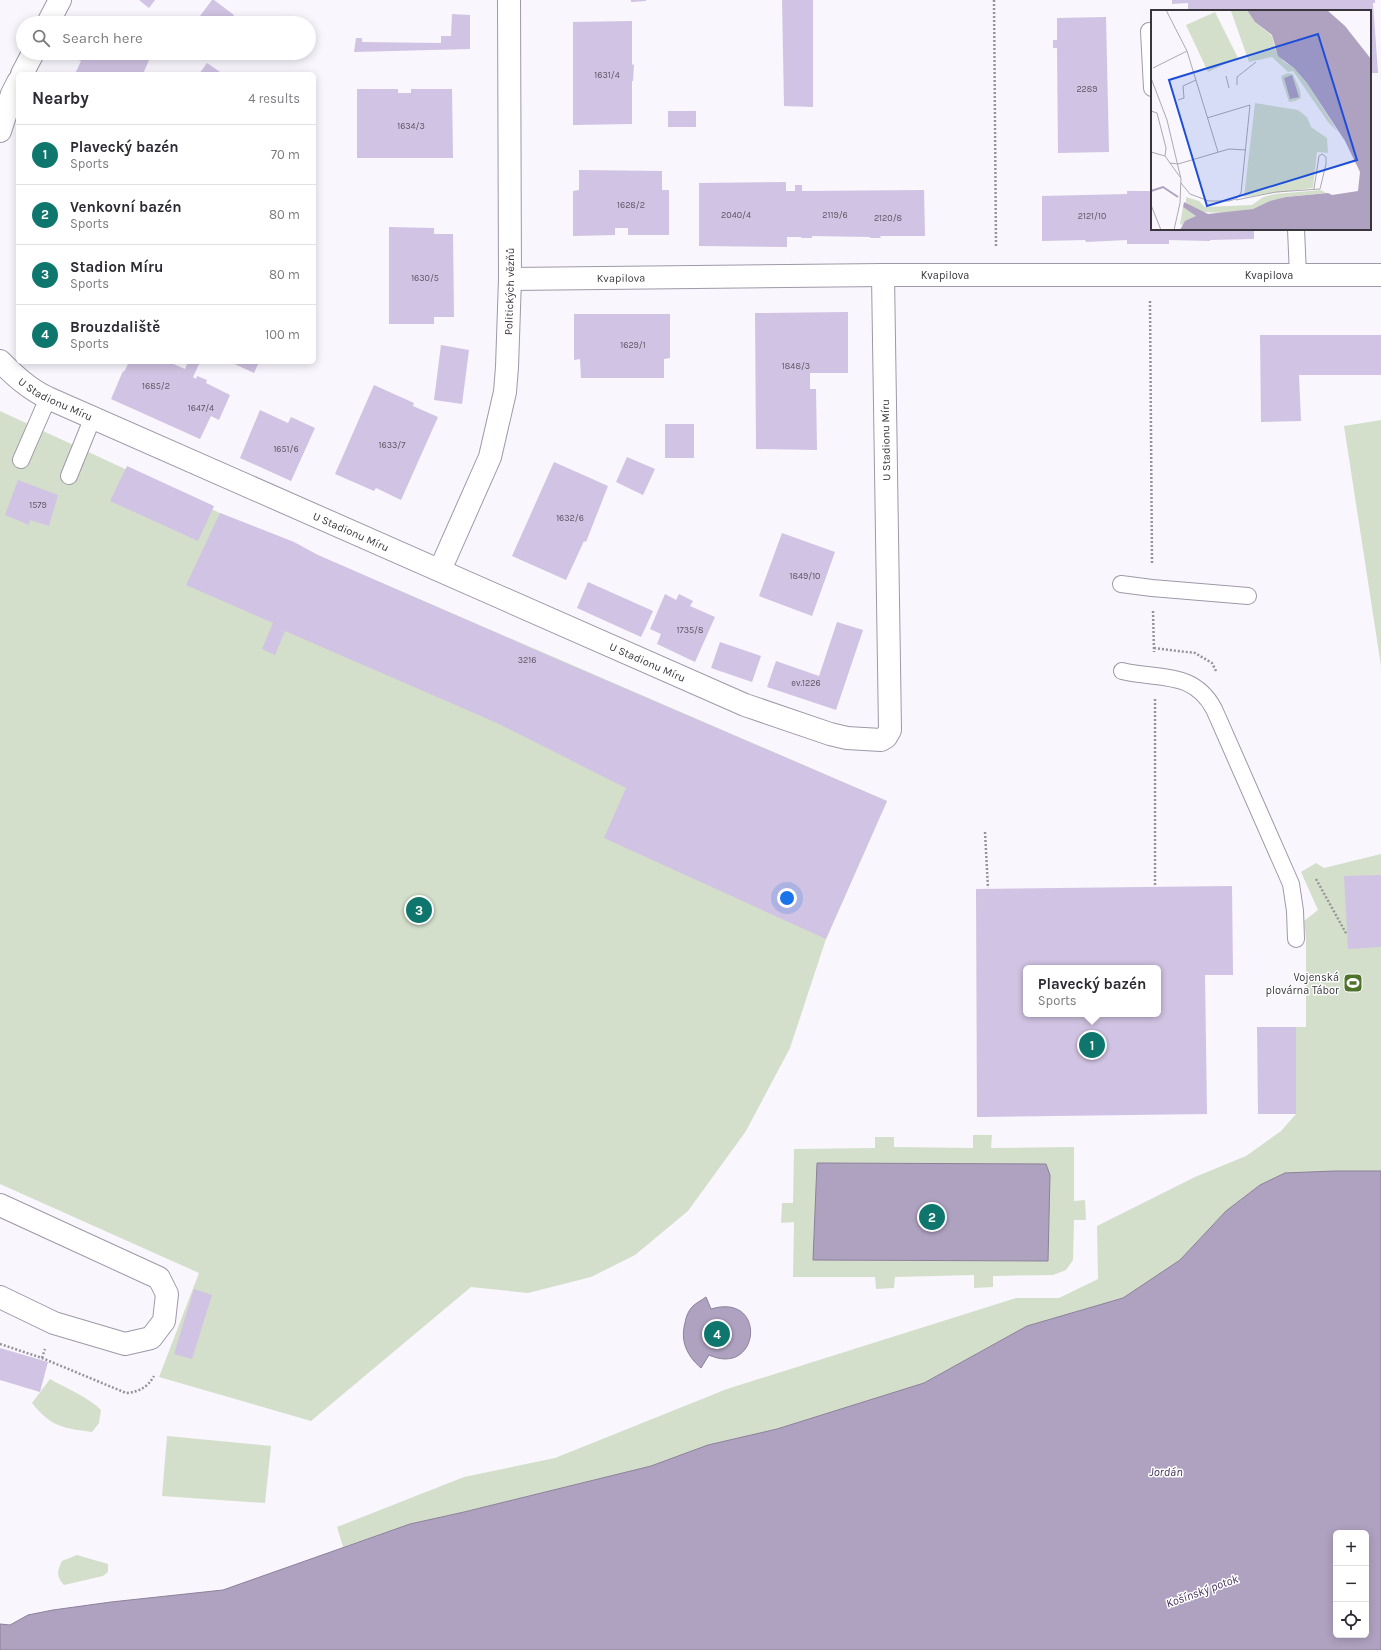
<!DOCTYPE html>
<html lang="en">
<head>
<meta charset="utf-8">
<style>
	body { margin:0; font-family:Karla,sans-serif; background:#f2f2f3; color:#2b2b33 }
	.controls { position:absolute; right:12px; bottom:12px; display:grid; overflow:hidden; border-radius:6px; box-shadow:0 2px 10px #0003 }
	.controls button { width:36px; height:36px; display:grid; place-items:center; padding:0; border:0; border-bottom:1px solid #e1e1e2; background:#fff; color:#2b2b33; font:20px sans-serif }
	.you { position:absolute; left:787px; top:898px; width:14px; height:14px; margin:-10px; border:3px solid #fff; border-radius:50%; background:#1a73e8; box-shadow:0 0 0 6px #1a73e833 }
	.badge { display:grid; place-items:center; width:26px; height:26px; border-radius:50%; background:#0f766e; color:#fff; font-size:13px; font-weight:700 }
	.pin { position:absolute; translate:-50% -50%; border:2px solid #fff; box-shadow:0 1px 4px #0006 }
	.popup { position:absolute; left:1023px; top:965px; width:138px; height:52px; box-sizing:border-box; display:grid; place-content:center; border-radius:6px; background:#fff; filter:drop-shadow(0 1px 3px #0005); font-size:13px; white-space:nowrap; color:#7c7c81 }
	.popup b { font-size:15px; color:#2b2b33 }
	.popup::after { content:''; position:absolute; left:50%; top:100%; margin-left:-8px; border:8px solid transparent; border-top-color:#fff }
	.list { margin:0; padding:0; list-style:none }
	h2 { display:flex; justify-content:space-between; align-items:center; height:52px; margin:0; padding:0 16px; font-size:17px }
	h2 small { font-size:13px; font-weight:400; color:#7c7c81 }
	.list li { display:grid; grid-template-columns:26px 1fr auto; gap:12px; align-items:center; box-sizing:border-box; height:60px; padding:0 16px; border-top:1px solid #e1e1e2 }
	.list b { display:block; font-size:15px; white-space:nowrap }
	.list p { margin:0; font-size:13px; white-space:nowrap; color:#7c7c81 }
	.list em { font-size:13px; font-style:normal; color:#7c7c81 }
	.icon { flex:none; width:22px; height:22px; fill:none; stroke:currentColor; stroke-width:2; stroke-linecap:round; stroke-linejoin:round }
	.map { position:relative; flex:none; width:1381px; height:1650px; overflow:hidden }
	.search { position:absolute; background:#fff; box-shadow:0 2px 10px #0003; left:16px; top:16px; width:300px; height:44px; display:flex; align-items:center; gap:10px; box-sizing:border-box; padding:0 14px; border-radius:22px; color:#7c7c81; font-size:15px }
	.panel { position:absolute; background:#fff; box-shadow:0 2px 10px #0003; left:16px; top:72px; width:300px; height:292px; border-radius:6px }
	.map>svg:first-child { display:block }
	.green { fill:#d3dfca }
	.water { fill:#afa2c1; stroke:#8b8199; fill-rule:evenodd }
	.building { fill:#d1c3e3; fill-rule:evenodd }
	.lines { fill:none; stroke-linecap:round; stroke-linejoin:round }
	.lane-casing { stroke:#9f98a8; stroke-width:18 }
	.street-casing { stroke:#9f98a8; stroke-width:24 }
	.path { stroke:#96939a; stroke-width:2.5; stroke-dasharray:2 2; stroke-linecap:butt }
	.lane { stroke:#fff; stroke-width:16 }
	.street { stroke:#fff; stroke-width:22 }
	.labels { text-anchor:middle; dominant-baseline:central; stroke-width:3; stroke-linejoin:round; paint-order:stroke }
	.number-label { font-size:9px; fill:#5e5866 }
	.street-label { font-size:11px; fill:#38353c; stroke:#fff }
	.poi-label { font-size:11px; fill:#38353c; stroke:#fff; text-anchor:end }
	.water-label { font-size:12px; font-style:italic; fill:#45315c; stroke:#fff }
	.inset-river { fill:none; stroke:#afa2c1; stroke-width:2 }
	.inset-road { fill:none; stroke:#aca9b0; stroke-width:1 }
	.view { fill:#1d4ed8; fill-opacity:0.15; stroke:#1d4ed8; stroke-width:2 }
	.inset-edge { fill:none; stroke:#38353c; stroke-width:2 }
</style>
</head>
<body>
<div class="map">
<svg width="1381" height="1650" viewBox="0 0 1381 1650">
	<rect width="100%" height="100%" fill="#f9f6fd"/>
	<path class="green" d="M 0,411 L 220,513 L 887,801 L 826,939 L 790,1048 L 746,1131 L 688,1211 L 635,1255 L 591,1277 L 528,1293 L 471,1287 L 311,1421 L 159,1377 L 199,1273 L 0,1184 Z
		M 1381,420 L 1381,666 L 1344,426 Z
		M 1381,854 L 1381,1171 L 1371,1171 L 1260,1185 L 1226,1211 L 1180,1260 L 1123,1298 L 1027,1326 L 924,1383 L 777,1429 L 708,1445 L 651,1466 L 464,1512 L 410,1524 L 343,1547 L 337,1527 L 464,1477 L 555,1458 L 727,1389 L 1016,1298 L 1059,1298 L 1098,1279 L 1097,1226 L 1195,1177 L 1246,1156 L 1281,1131 L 1296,1114 L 1296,1027 L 1306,1027 L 1306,939 L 1304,921 L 1318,910 L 1301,872 L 1316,863 L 1324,868 Z
		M 973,1135 L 992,1135 L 991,1148 L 1074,1147 L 1074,1201 L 1085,1200 L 1086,1220 L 1074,1220 L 1073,1260 L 1066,1270 L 1053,1275 L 993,1276 L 993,1287 L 974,1288 L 974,1275 L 895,1277 L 894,1288 L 876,1289 L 875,1277 L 793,1277 L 794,1222 L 781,1223 L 782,1203 L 793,1203 L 794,1149 L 875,1148 L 875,1137 L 894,1137 L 894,1147 L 973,1148 Z
		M 50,1379 C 67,1389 87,1396 101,1410 L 99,1423 L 92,1432 C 63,1428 51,1427 32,1403 Z
		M 167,1436 L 271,1446 L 265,1503 L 162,1496 Z
		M 77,1555 L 108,1564 L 108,1572 L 103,1576 L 64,1585 C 56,1576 57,1571 62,1561 Z"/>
	<path class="water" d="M 817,1163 L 1046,1164 L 1050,1175 L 1048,1261 L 813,1260 Z
		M 1334,1171 L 1381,1171 L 1381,1650 L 0,1650 L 0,1624 L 10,1625 L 28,1615 L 53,1610 L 111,1602 L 223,1590 L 410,1524 L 464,1512 L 651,1466 L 708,1445 L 777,1429 L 924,1383 L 1027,1326 L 1123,1298 L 1180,1260 L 1226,1211 L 1260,1185 L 1285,1173 ZM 1336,1533 L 1366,1533 L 1366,1635 L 1336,1635 Z
		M 706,1297 L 711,1309 C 768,1292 760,1378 709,1355 L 701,1368 C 687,1356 680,1341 685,1323 C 686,1317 688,1311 693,1306 C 696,1303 702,1300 706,1297 Z"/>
	<path class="building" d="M 139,0 L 155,0 L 149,8 Z
		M 212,0 L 214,0 L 234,15 L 229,23 L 202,23 L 197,20 Z
		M 631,0 L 646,0 L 646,1 L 631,2 Z
		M 782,0 L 813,0 L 813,107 L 784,106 Z
		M 1172,0 L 1375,0 L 1375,3 L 1373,3 L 1378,73 L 1370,73 L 1370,11 L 1188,11 L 1188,3 L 1172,4 Z
		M 452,14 L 470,15 L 470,49 L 354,52 L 356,38 L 362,38 L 362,42 L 441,43 L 441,36 L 451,36 Z
		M 1106,17 L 1109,152 L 1058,153 L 1057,48 L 1053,48 L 1053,40 L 1057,40 L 1057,18 Z
		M 632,21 L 632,65 L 634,64 L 633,81 L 632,81 L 632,124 L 573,125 L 573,22 Z
		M 82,53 L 152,53 L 143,74 L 75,74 L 81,61 L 78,60 Z
		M 207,63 L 223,74 L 199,74 Z
		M 357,89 L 398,89 L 398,93 L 411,93 L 411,89 L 452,89 L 453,158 L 357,158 Z
		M 668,111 L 696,111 L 696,127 L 668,127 Z
		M 579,170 L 662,171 L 662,190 L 669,190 L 669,235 L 628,235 L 628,228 L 615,228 L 615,235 L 573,236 L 573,191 L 579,190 Z
		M 786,182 L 786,191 L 795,191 L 795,185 L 802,185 L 802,191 L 924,190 L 925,236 L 880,236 L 881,238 L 870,238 L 870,237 L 812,236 L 812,238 L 801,238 L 801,237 L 787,237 L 787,247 L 699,246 L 699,183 Z
		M 1127,191 L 1152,191 L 1152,229 L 1254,229 L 1254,239 L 1210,240 L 1210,241 L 1169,240 L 1169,244 L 1127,244 L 1127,240 L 1086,242 L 1085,240 L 1042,241 L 1042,196 L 1127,194 Z
		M 389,227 L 434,228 L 434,234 L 453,234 L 454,317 L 434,317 L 434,324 L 389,324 Z
		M 848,312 L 848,373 L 810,373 L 810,389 L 816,389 L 817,450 L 756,449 L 755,313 Z
		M 574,314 L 670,314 L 670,358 L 664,359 L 664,378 L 581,378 L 580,359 L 574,360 Z
		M 1260,335 L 1381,335 L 1381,375 L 1299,375 L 1301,421 L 1261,422 Z
		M 441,345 L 469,350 L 462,404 L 434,400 Z
		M 129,362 L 169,362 L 185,369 L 188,362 L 200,362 L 193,377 L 196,379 L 197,376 L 207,380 L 206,383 L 230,395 L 219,420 L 211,416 L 200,439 L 111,399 L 123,371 L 124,372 Z
		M 230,362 L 259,362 L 254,373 Z
		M 374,385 L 414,403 L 413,406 L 438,417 L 401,500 L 376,488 L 374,491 L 335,474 Z
		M 260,410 L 288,423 L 291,417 L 315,428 L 291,481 L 240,458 Z
		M 665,424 L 694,424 L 694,458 L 665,458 Z
		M 627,457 L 655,469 L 643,495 L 616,482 Z
		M 554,462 L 608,486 L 586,542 L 584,541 L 566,580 L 512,556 Z
		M 127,466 L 214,506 L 198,541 L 110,501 Z
		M 18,480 L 58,495 L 49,526 L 30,520 L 29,525 L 5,515 Z
		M 220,513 L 294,542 L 318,555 L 547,655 L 887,801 L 826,939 L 604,838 L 626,788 L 497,723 L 285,631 L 275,655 L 262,649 L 273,623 L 186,585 Z
		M 782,533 L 835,552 L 812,616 L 759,596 Z
		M 588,582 L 653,611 L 641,637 L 577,608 Z
		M 665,594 L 676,600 L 679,594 L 693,601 L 690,606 L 715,617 L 695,662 L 657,644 L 661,634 L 650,629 Z
		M 837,622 L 863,630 L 836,710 L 767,687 L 776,661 L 819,676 Z
		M 720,642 L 761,656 L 752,682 L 711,668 Z
		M 1381,875 L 1381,947 L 1348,949 L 1344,876 Z
		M 1232,886 L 1233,975 L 1205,975 L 1207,1114 L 977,1117 L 976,889 ZM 1026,968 L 1158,968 L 1158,1014 L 1026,1014 Z
		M 1257,1027 L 1296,1027 L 1296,1114 L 1258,1114 Z
		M 194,1289 L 212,1295 L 192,1359 L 174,1354 Z
		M 0,1348 L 48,1362 L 40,1392 L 0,1380 Z"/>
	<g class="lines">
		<defs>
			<path id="lane" d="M 1149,31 L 1152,88
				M 1296,229 L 1298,275
				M 21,460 L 48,398
				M 69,476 L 93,417
				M 1121,584 L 1152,588 L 1248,596
				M 1122,671 C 1159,680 1193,670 1214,709 L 1291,884 L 1295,911 L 1296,939"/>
			<g id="street">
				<path d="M 48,23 L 60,0"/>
				<path d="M 22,74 L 33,53"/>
				<path d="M 0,131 L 12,94 L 18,82"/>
				<path id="s1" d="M 510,279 L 883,275 L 1381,275"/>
				<path id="s2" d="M 0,361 C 15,376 29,389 48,398 L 745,705 L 830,734 L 847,738 L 881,740 L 886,737 L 890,730 L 883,275"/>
				<path id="s3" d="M 440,570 L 490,457 L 505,392 L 507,367 L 510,279 L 509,0"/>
				<path d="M 0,1205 L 159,1278 L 167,1294 L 164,1321 L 151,1338 L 125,1344 L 54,1323 L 0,1297"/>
			</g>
		</defs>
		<use href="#lane" class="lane-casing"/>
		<use href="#street" class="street-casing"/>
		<path class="path" d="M 994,0 L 996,247
			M 1150,301 L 1152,564
			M 1153,611 L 1154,652
			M 1154,648 L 1195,653 L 1212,663 L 1216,671
			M 985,832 L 988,888
			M 1316,879 L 1347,935
			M 1155,885 L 1155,699
			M 0,1344 L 42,1358 L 126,1393 C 139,1392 148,1387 154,1376
			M 42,1358 L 45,1349"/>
		<use href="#lane" class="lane"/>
		<use href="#street" class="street"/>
	</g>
	<defs>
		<symbol id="stadium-square" viewBox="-11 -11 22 22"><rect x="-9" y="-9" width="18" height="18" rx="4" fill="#4e722c" stroke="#fff"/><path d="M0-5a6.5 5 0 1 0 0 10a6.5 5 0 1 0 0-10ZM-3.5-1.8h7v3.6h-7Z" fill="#fff"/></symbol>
	</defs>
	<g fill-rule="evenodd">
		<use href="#stadium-square" x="1342" y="972" width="22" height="22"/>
	</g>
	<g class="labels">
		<g class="number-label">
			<text x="607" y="75">1631/4</text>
			<text x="1087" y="89">2289</text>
			<text x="411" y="126">1634/3</text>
			<text x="631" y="205">1628/2</text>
			<text x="736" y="215">2040/4</text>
			<text x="835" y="215">2119/6</text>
			<text x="1092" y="216">2121/10</text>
			<text x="888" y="218">2120/8</text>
			<text x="425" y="278">1630/5</text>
			<text x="633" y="345">1629/1</text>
			<text x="796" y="366">1848/3</text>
			<text x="156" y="386">1685/2</text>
			<text x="201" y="408">1647/4</text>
			<text x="392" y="445">1633/7</text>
			<text x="286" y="449">1651/6</text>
			<text x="38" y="505">1579</text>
			<text x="570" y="518">1632/6</text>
			<text x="805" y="576">1849/10</text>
			<text x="690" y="630">1735/8</text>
			<text x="527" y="660">3216</text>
			<text x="806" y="683">ev.1226</text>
		</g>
		<g class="street-label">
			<text stroke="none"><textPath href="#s1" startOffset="435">Kvapilova</textPath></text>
			<text stroke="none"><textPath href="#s1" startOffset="759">Kvapilova</textPath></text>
			<text stroke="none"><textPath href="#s1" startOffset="111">Kvapilova</textPath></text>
			<text stroke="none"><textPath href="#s3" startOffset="291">Politických vězňů</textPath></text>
			<text stroke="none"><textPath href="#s2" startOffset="68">U Stadionu Míru</textPath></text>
			<text transform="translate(886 440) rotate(-91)">U Stadionu Míru</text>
			<text stroke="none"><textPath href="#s2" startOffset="392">U Stadionu Míru</textPath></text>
			<text stroke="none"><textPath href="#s2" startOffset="716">U Stadionu Míru</textPath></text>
		</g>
		<g class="poi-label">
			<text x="1339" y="977">Vojenská<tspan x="1339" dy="13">plovárna Tábor</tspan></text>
		</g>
		<g class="water-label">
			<text x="1166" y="1472">Jordán</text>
			<text transform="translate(1202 1591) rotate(-20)">Košínský potok</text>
		</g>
	</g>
	<g transform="translate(1151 10)">
		<rect width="220" height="220" fill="#f9f6fd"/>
		<path d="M 77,0 L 96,0 L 104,12 L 121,26 L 124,39 L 132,51 L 143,58 L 156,73 L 187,122 L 177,112 L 142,61 L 137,62 L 121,47 L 98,52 L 80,1 ZM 64,2 L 87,48 L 57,62 L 35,15 ZM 137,63 L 142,64 L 149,80 L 150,88 L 144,91 L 138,92 L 132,74 L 130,66 ZM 104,93 L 147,100 L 156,107 L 160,117 L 176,128 L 177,143 L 166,142 L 162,178 L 93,187 ZM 170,180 L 175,183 L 135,187 L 102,199 L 75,203 L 49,202 L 35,193 L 35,187 L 48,191 L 54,197 L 101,195 L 112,187 L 124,184 ZM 32,197 L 45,206 L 31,215 L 29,214 Z" fill="#d3dfca"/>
		<path d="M 96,0 L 176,0 L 194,16 L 220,49 L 220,220 L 29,220 L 34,211 L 45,206 L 32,197 L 33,192 L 57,204 L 102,199 L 119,191 L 135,187 L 177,183 L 181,185 L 207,181 L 209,162 L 194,131 L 156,73 L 143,58 L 127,46 L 121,25 L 104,12 ZM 141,65 L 148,87 L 139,89 L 133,68 Z" fill="#afa2c1"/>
		<path class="inset-river" d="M 0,181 L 12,177 L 27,187"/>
		<path class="inset-road" d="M 15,0 L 36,41 L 67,142M 2,58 L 36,41M 75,66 L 78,78M 0,68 L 16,110 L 30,169 L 29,193 L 23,220M 86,75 L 86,67 L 105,52M 27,90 L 33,88 L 32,76 L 45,70M 0,101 L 6,103 L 15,138 L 14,146M 0,142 L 14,146 L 29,167M 19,153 L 27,154 L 78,139 L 95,140M 30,173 L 39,184 L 58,191 L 78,191 L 85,189 L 90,183 L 99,95 L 56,108M 85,190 L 125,182 L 169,179 L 175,154 L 175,147 L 171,144 L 168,146 L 163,179M 0,195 L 10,220"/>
		<path class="view" d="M 167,24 L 206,150 L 56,196 L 18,70 Z"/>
		<rect width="220" height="220" class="inset-edge"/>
	</g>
</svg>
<div class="controls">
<button>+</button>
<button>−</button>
<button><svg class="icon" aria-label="locate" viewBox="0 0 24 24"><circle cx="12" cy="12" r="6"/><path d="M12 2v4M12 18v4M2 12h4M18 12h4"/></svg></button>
</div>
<div class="you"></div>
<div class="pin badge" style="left:1092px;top:1045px">1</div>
<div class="popup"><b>Plavecký bazén</b>Sports</div>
<div class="pin badge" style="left:932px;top:1217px">2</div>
<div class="pin badge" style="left:419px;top:910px">3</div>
<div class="pin badge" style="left:717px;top:1334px">4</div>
<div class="search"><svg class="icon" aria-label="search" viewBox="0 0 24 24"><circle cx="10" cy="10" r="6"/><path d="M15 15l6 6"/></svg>Search here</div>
<section class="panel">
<h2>Nearby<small>4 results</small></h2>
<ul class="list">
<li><span class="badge">1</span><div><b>Plavecký bazén</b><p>Sports</p></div><em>70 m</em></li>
<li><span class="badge">2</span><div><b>Venkovní bazén</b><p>Sports</p></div><em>80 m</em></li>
<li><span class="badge">3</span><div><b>Stadion Míru</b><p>Sports</p></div><em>80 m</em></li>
<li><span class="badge">4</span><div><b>Brouzdaliště</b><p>Sports</p></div><em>100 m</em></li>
</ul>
</section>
</div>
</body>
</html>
